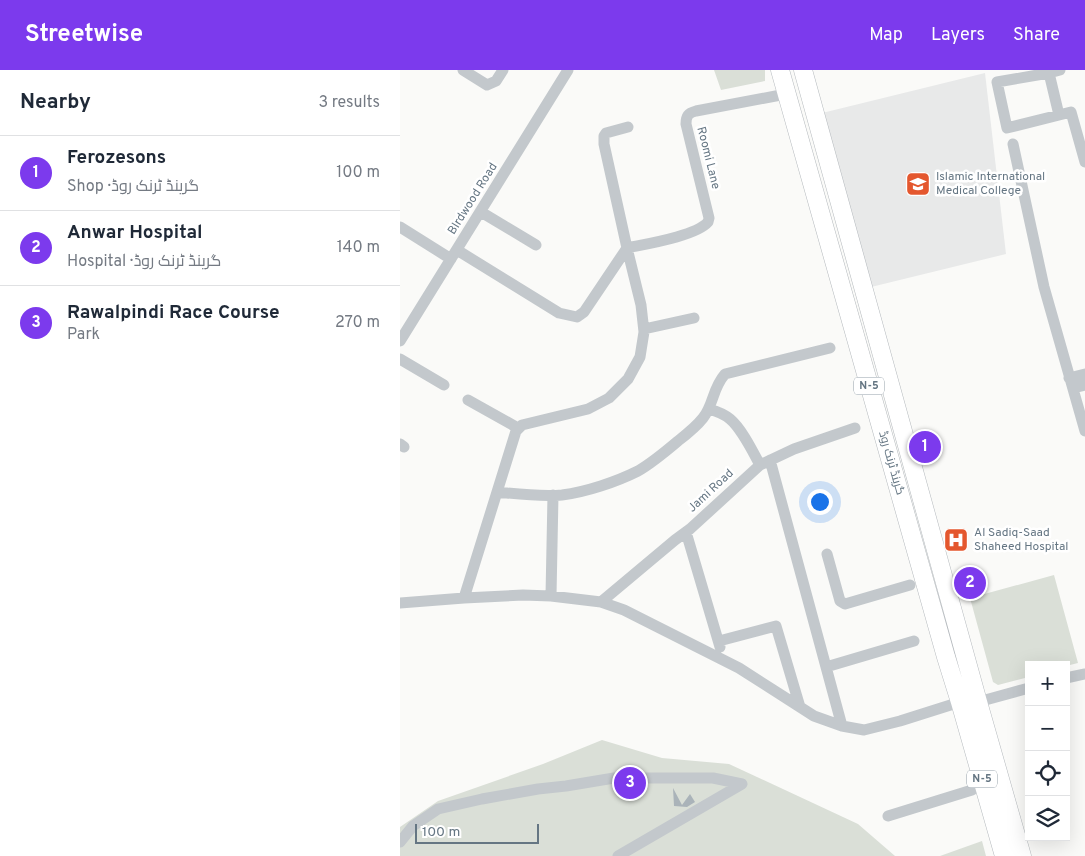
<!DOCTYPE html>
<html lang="en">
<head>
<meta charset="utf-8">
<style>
	body { margin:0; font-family:Overpass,Cairo,sans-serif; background:#f2f2f3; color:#1f2937 }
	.controls { position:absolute; right:15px; bottom:15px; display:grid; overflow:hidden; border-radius:0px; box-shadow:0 5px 20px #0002 }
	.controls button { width:45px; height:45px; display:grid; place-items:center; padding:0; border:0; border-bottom:1px solid #e0e1e3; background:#fff; color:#1f2937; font:25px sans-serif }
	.scale { position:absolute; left:15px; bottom:12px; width:124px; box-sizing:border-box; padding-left:5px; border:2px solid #657683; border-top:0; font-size:14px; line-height:18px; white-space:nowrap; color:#657683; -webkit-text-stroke:4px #fff; paint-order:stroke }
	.you { position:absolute; left:419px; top:431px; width:18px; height:18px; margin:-12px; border:4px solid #fff; border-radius:50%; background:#1a73e8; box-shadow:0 0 0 8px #1a73e833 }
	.badge { display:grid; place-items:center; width:32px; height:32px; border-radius:50%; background:#7c3aed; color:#fff; font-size:16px; font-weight:700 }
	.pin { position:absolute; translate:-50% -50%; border:2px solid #fff; box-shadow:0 1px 5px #0006 }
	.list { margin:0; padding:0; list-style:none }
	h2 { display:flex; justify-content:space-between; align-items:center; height:65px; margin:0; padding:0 20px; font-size:21px }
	h2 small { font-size:16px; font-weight:400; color:#747a83 }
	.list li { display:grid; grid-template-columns:32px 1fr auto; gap:15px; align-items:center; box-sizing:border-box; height:75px; padding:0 20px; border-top:1px solid #e0e1e3 }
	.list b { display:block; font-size:19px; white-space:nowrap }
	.list p { margin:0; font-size:16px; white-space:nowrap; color:#747a83 }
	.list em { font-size:16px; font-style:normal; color:#747a83 }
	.icon { flex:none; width:28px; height:28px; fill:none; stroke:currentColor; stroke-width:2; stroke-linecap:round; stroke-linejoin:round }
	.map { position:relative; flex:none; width:685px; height:786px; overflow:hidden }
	header { display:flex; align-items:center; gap:30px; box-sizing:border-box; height:70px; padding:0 25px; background:#7c3aed; color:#fff }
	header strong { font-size:24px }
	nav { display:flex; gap:28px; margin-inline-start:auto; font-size:18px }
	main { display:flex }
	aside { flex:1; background:#fff }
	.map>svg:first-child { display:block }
	.built { fill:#e8e9e9 }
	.green { fill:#dadfd7 }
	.building { fill:#aab3b9 }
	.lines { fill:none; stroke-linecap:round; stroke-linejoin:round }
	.highway-casing { stroke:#b4b9bd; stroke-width:19 }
	.minor { stroke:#c3c8cc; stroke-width:11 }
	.highway { stroke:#fff; stroke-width:18 }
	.labels { text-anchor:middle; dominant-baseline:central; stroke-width:5; stroke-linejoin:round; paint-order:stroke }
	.shield { fill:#fff; stroke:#939fa8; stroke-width:1 }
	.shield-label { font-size:11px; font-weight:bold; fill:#657683 }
	.street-label { font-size:12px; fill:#657683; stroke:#fff }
	.poi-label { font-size:12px; fill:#657683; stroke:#fff; text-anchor:start }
</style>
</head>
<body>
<header>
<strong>Streetwise</strong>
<nav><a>Map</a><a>Layers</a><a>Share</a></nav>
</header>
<main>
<aside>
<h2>Nearby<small>3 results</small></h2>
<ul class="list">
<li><span class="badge">1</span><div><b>Ferozesons</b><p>Shop · گرینڈ ٹرنک روڈ</p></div><em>100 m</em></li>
<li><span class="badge">2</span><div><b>Anwar Hospital</b><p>Hospital · گرینڈ ٹرنک روڈ</p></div><em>140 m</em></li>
<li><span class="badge">3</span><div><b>Rawalpindi Race Course</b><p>Park</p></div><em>270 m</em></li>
</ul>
</aside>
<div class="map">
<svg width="685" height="786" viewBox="0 0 685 786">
	<rect width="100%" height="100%" fill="#fafaf8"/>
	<path class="built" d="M 585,3 L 606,184 L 467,218 L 418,44 Z"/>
	<path class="green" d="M 314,0 L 365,0 L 365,11 L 321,20 Z
		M 654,505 L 678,593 L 666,596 L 666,595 L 629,595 L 629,607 L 598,615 L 593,612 L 570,528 Z
		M 202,670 L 262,688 L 329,694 L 458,754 L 495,786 L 0,786 L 0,757 L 38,731 L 143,694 Z
		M 582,771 L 586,786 L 540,786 Z"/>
	<path class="building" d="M 273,718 L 282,735 L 290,724 L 295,732 L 287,737 L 274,736 Z"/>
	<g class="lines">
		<defs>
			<path id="highway" d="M 380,0 L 546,587 L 560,632 L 604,786
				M 403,0 L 578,632 L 622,786"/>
		</defs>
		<use href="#highway" class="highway-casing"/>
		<path class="minor" d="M 63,0 L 87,15 L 96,11 L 103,0
			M 660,0 L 649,3 L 597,12 L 607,58 L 671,42 L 685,92
			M 649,3 L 659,45
			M 613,74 L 644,217 L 685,361
			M 81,142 L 136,175
			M 0,157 L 51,189
			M 57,180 L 159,243 L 177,247 L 184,242 L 227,178 C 246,174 296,166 308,152 L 309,148 L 286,54 C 286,46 288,43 296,41 L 386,24
			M 244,259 L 294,248
			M 0,271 L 168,0
			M 0,289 L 44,315
			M 669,308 L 685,304
			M 673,318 L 685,315
			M 68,330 L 118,358
			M 309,339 C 316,341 324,344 330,349 C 342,359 353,382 360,395
			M 0,374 L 4,377
			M 370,390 L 442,656
			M 97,422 C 118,424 140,427 162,425 C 186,422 216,412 238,401 C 252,393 265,382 278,371 C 287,364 296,357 303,348 C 314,334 312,319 325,304 L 430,278
			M 286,462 L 320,577
			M 427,484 L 440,531 L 445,534 L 510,515
			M 151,526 L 153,425
			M 64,528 L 116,361 L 122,355 L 188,339 L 209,328 L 228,309 L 240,287 L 244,262 L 241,235 L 227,178 L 204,74 L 204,66 L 206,63 L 228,57
			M 201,532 L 275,470 L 290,459 L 360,395 L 394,379 L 455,358
			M 0,533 L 64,528 L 123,525 L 151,526 L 201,532 L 224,540 L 339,598 L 414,646 L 442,656 L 464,660 L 500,651 L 560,632
			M 319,571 L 376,556 L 400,637
			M 426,597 L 514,571
			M 666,608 L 685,604
			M 578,632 L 629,618
			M 488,746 L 572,720
			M 0,772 L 13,756 L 38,739 L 82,729 L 138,719 L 166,716 L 214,708 L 313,708 L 342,714 L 218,786"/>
		<use href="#highway" class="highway"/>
	</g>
	<defs>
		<symbol id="university-square" viewBox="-11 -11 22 22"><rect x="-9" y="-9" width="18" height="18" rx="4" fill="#e4572e" stroke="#fff"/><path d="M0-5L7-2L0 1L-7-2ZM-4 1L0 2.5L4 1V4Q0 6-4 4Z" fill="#fff"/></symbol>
		<symbol id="hospital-square" viewBox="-11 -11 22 22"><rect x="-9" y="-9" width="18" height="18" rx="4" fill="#e4572e" stroke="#fff"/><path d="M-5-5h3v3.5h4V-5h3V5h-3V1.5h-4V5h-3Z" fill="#fff"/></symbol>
	</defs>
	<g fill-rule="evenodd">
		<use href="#university-square" x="504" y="100" width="28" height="28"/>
		<use href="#hospital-square" x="542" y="456" width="28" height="28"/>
	</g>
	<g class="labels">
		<g class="shield">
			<rect x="454" y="307.5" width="30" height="17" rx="4"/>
			<rect x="567" y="700.5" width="30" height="17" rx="4"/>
		</g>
		<g class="shield-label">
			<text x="469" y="316">N-5</text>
			<text x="582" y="709">N-5</text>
		</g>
		<g class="street-label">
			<text transform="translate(308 88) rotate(76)">Roomi Lane</text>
			<text transform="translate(73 129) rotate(-58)">BIrdwood Road</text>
			<text transform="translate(491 393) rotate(74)">گرینڈ ٹرنک روڈ</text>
			<text transform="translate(311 421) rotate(-43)">Jami Road</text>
		</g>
		<g class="poi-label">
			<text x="536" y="107">Islamic International<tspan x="536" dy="14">Medical College</tspan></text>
			<text x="574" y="463">Al Sadiq-Saad<tspan x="574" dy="14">Shaheed Hospital</tspan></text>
		</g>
	</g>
</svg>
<div class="controls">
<button>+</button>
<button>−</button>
<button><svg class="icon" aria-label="locate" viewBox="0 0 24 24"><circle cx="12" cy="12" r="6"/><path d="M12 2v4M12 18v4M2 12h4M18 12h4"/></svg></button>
<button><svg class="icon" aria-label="layers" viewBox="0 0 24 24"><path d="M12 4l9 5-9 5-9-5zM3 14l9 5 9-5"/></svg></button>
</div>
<div class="scale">100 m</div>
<div class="you"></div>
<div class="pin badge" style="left:525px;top:377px">1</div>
<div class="pin badge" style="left:570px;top:513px">2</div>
<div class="pin badge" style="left:230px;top:713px">3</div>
</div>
</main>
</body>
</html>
